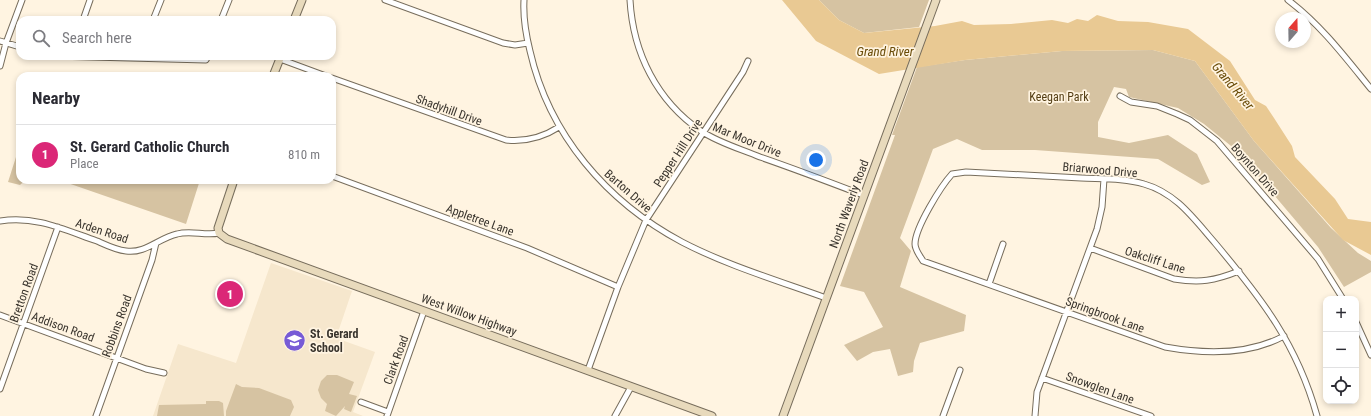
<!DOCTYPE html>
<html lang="en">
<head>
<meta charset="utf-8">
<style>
	body { margin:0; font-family:"Roboto Condensed",sans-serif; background:#f7f7f7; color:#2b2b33 }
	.controls { position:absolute; right:12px; bottom:12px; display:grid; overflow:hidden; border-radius:8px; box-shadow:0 2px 6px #0003 }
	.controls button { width:36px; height:36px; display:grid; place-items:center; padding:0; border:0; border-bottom:1px solid #e1e1e2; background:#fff; color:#2b2b33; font:20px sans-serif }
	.compass { position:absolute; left:1275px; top:12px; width:36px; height:36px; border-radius:50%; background:#fff; box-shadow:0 2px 6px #0003; rotate:20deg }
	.you { position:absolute; left:816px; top:160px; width:14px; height:14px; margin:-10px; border:3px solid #fff; border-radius:50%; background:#1a73e8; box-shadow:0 0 0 6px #1a73e833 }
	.badge { display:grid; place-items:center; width:26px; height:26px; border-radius:50%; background:#db2777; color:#fff; font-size:13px; font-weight:700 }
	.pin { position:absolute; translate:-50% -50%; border:2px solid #fff; box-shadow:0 1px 4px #0006 }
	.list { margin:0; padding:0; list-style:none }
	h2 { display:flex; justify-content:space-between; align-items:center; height:52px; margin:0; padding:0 16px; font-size:17px }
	h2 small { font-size:13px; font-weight:400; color:#7c7c81 }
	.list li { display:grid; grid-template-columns:26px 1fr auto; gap:12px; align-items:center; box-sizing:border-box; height:60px; padding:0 16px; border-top:1px solid #e1e1e2 }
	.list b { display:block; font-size:15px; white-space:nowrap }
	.list p { margin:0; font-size:13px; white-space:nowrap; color:#7c7c81 }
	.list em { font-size:13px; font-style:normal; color:#7c7c81 }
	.icon { flex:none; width:22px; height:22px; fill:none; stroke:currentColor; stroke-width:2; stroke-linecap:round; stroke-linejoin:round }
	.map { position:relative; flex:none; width:1371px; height:416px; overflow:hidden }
	.search { position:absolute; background:#fff; box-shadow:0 2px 6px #0003; left:16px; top:16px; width:320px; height:44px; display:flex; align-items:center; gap:10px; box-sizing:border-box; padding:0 14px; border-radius:12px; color:#7c7c81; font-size:15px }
	.panel { position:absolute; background:#fff; box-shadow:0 2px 6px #0003; left:16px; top:72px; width:320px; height:112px; border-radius:12px }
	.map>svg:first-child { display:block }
	.built { fill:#f6e7cd }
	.green { fill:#d6c3a2 }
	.water { fill:#e9c993 }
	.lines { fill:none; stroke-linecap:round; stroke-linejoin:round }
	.street-casing { stroke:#776d5c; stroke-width:7 }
	.secondary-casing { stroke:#776d5c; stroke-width:9 }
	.street { stroke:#fff; stroke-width:5 }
	.secondary { stroke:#e8dabc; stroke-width:7 }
	.labels { text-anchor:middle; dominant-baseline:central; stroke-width:3.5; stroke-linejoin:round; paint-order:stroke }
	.park-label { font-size:12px; fill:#533d13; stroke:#fff4e1 }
	.street-label { font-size:12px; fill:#39342d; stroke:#fff4e1 }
	.poi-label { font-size:12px; font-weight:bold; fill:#39342d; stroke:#fff4e1; text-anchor:start }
	.water-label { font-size:13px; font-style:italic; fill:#6a4c08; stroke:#fff4e1 }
</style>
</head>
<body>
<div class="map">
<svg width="1371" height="416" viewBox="0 0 1371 416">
	<rect width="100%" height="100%" fill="#fff4e1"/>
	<path class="built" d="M 271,263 L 352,291 L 336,338 L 375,352 L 353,412 L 363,416 L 153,416 L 178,344 L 236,363 Z"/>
	<path class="green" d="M 819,0 L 929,0 L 919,27 L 864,33 L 839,20 Z
		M 1153,50 L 1195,61 L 1254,141 L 1331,228 L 1358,253 L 1371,261 L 1371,272 L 1344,287 L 1318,247 L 1236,150 L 1204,124 L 1178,108 L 1129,97 L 1126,89 L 1114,87 L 1098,122 L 1098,137 L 1129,143 L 1168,135 L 1197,154 L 1210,182 L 1202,185 L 1158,159 L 1035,150 L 982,150 L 957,139 L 933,149 L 900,238 L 911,251 L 900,287 L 966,315 L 964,331 L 920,343 L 914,361 L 913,372 L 898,376 L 890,349 L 873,352 L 857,361 L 844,345 L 883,327 L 864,292 L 840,286 L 895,135 L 892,135 L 917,67 L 965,60 L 1062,51 Z
		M 20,156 L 20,180 L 25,180 L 20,185 L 8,182 L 16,157 Z
		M 59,180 L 200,180 L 186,224 Z
		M 327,375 L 337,375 L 354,382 L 349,394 L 357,396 L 351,412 L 344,409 L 345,406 L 336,416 L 325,411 L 327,404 L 321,398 L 318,390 L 321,381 Z
		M 236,384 L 242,387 L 259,388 L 291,400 L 294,407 L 290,416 L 226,416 L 226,411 Z
		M 206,401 L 219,401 L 223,403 L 224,416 L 157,416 L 159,405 L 206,404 Z"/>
	<path class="water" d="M 782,0 L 819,0 L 839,20 L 864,33 L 935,26 L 962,21 L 974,25 L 1011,24 L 1052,20 L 1068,23 L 1077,19 L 1088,21 L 1097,15 L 1118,21 L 1148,22 L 1188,29 L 1230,61 L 1255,100 L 1266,106 L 1274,118 L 1292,146 L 1295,157 L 1335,199 L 1348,219 L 1371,222 L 1371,255 L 1343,240 L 1254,141 L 1195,61 L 1153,50 L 1062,51 L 965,60 L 879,74 L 816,41 Z"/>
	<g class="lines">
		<defs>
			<path id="street" d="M 385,0 L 503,43 L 515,45 L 528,43
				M 524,0 C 523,17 526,35 530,51 C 549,135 607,202 682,242 C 726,265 779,281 826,298
				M 630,0 C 633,53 657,101 701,131 C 719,143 741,149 760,157 C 795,169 829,182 863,195
				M 1288,0 C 1321,25 1345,57 1371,89
				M 83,20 L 90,0
				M 153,20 L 161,0
				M 221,20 L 229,0
				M 0,41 L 20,47
				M 53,56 L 206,60 L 208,56
				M 280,59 L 326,76
				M 0,66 L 6,43 L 22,0
				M 332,78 L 506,140 C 526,142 542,138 559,127
				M 1120,96 L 1131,102 L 1157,106 L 1177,114 L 1190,120 L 1217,141 L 1318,259 L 1343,299
				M 332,176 L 527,248 L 618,287
				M 0,221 C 35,215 65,230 97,241 C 106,245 116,250 126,251 C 145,254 159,238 177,234 C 191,230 205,236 219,233
				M 1090,248 L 1174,279 C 1200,283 1214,281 1239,271
				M 989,284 L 1003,244
				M 0,315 L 146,369 L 164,373
				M 1356,322 L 1371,355
				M 1284,336 C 1249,355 1204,354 1165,347 L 923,261 C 920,256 915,250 915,244 C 915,228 941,186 952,174 L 966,172 C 1005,174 1043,176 1081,178 C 1102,179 1125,178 1144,184 C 1176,193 1194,219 1215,243 C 1262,299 1297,344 1317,416
				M 588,370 L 618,287 L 646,220 L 743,72 L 748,61
				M 1042,378 L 1151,416
				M 0,389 L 58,227
				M 361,402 L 388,412
				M 96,416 L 152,260 L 156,243
				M 387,416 L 424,311
				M 615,416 L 631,387
				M 943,416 L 960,370
				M 1035,416 L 1037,392 L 1097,229 L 1102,207 L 1104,179"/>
			<path id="secondary" d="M 294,20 L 302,0
				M 273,76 L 281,56
				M 234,180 L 218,228 L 219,233 L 227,239 L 712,416
				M 783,416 L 936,0"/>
		</defs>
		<use href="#street" class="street-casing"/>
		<use href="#secondary" class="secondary-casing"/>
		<use href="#street" class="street"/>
		<use href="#secondary" class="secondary"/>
	</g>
	<defs>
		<symbol id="school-disc" viewBox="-11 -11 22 22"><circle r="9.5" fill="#775bd6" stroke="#fff4e1"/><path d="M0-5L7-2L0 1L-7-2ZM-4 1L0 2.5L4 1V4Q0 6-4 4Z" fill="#fff"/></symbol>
	</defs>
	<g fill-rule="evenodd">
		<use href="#school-disc" x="282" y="328" width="25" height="25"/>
	</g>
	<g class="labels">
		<g class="park-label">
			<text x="1059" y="97">Keegan Park</text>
		</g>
		<g class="street-label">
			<text transform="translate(449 110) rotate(20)">Shadyhill Drive</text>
			<text transform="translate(747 140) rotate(22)">Mar Moor Drive</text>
			<text transform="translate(678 153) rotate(-57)">Pepper Hill Drive</text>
			<text transform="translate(1100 170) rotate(5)">Briarwood Drive</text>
			<text transform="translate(1255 170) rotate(49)">Boynton Drive</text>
			<text transform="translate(628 191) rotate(41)">Barton Drive</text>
			<text transform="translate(849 204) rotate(-70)">North Waverly Road</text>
			<text transform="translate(480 220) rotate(20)">Appletree Lane</text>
			<text transform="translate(102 231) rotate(18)">Arden Road</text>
			<text transform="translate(1155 260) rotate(18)">Oakcliff Lane</text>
			<text transform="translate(24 293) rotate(-70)">Bretton Road</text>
			<text transform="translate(469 315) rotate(20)">West Willow Highway</text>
			<text transform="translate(1105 315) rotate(20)">Springbrook Lane</text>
			<text transform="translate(117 326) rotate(-70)">Robbins Road</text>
			<text transform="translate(63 327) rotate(20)">Addison Road</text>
			<text transform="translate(396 360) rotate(-70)">Clark Road</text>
			<text transform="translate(1100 388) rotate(20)">Snowglen Lane</text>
		</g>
		<g class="poi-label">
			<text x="310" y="334">St. Gerard<tspan x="310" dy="14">School</tspan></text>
		</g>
		<g class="water-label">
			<text x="885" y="51">Grand River</text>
			<text transform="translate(1233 86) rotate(50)">Grand River</text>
		</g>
	</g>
</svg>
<div class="controls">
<button>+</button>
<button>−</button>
<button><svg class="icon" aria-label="locate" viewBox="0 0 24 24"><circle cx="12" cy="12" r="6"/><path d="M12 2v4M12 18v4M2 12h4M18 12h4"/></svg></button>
</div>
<svg class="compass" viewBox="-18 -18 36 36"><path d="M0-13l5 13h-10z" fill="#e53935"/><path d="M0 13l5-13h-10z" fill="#7c7c81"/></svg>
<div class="you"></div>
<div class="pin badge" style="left:230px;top:294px">1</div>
<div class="search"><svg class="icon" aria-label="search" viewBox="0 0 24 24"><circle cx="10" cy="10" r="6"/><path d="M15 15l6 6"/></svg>Search here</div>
<section class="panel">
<h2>Nearby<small></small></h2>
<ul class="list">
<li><span class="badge">1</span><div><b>St. Gerard Catholic Church</b><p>Place</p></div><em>810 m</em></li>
</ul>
</section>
</div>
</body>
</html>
